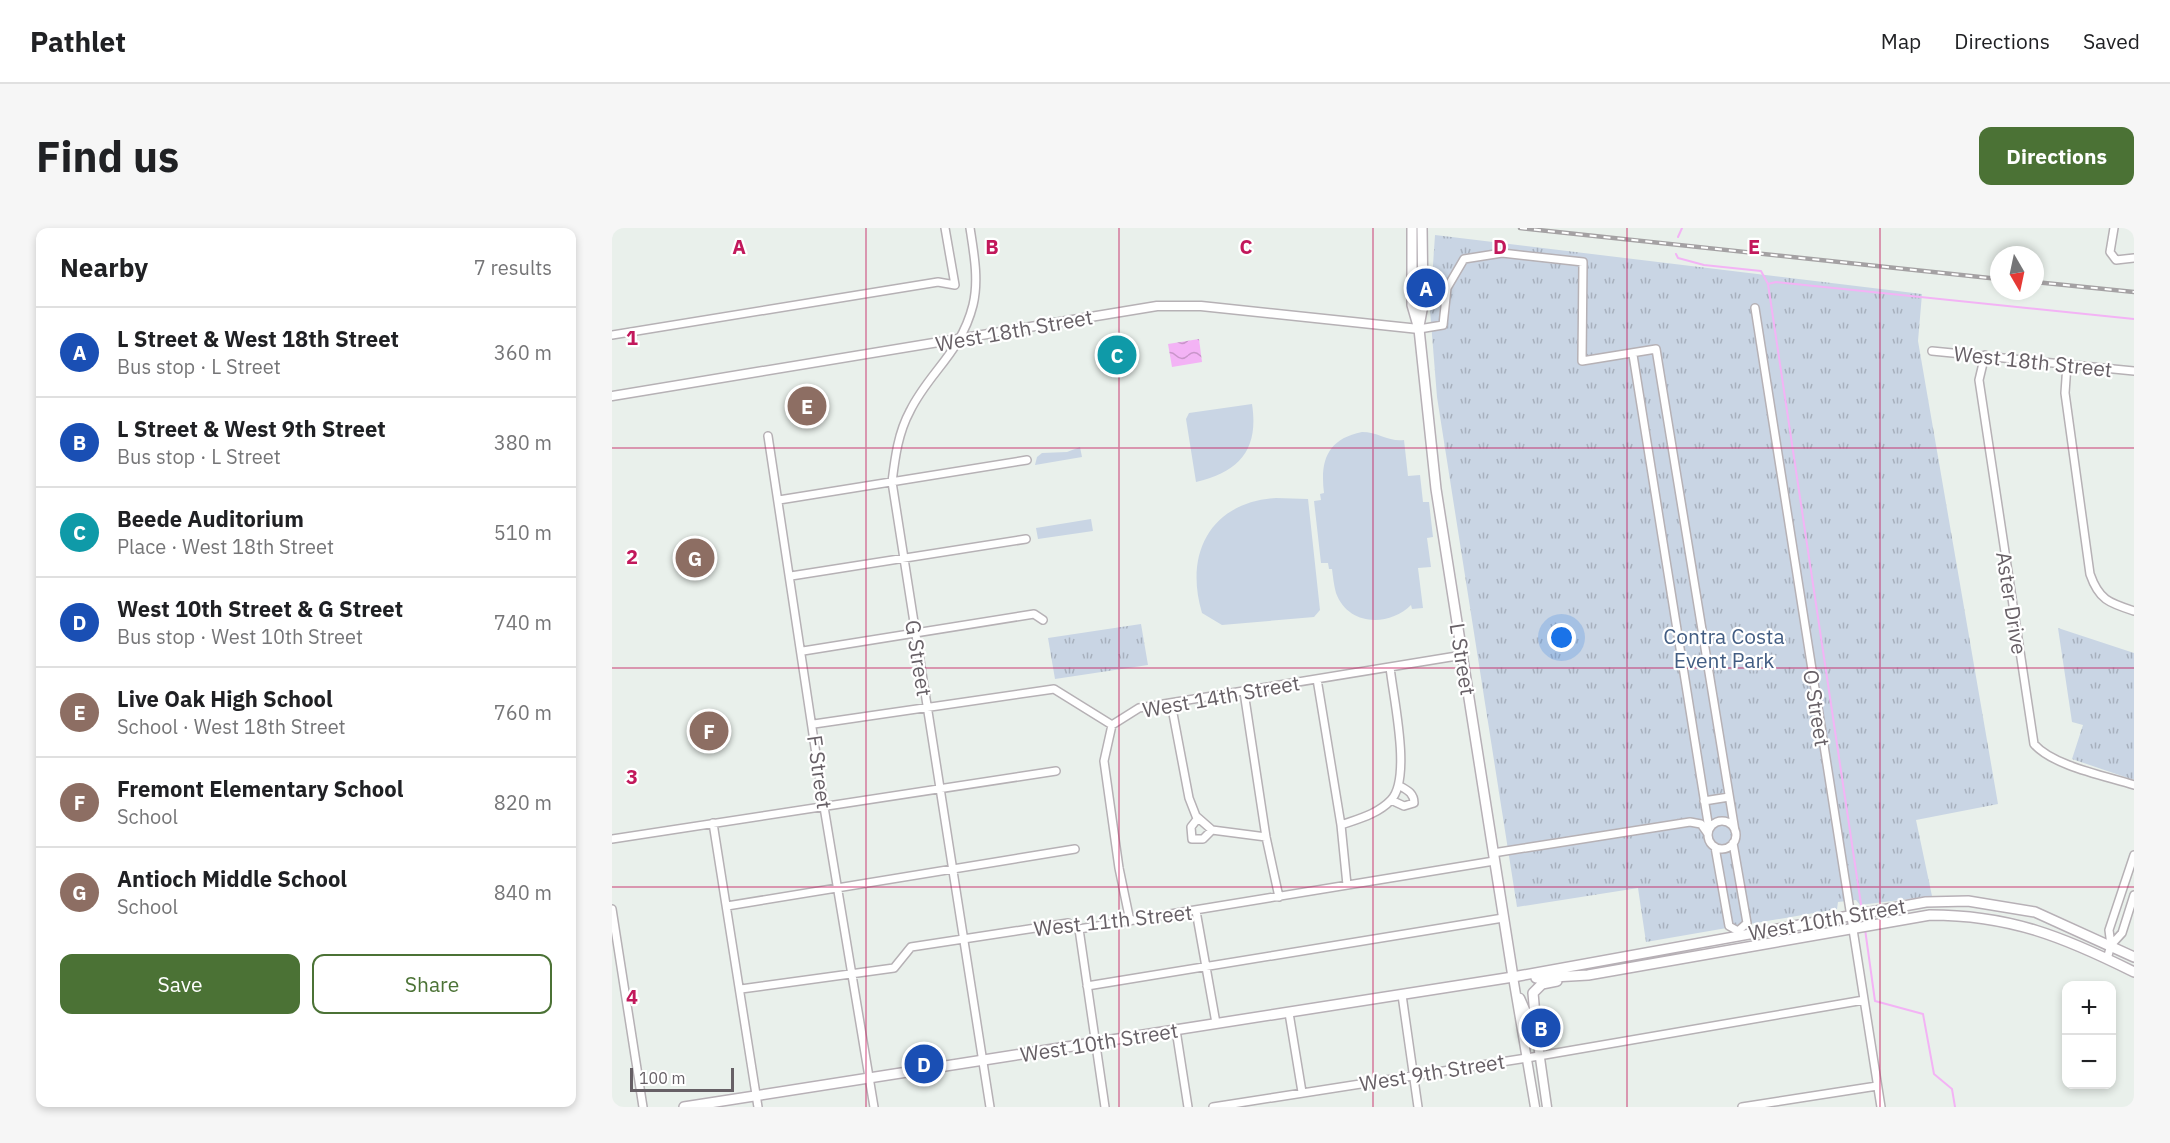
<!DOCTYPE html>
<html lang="en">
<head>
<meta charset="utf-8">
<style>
	body { margin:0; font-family:"IBM Plex Sans",sans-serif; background:#f6f6f6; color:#202124 }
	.controls { position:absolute; right:18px; bottom:18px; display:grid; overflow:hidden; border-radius:12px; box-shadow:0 3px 9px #0003 }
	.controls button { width:54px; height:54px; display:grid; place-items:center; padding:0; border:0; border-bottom:2px solid #e0e0e0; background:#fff; color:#202124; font:30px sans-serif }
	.compass { position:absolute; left:1378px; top:18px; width:54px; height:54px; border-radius:50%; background:#fff; box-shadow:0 3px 9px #0003; rotate:171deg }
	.scale { position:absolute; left:18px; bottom:15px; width:104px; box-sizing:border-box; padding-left:6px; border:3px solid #676066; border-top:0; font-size:16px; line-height:21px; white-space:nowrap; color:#676066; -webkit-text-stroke:4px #fff; paint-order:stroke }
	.you { position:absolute; left:950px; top:410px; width:21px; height:21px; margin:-15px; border:4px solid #fff; border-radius:50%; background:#1a73e8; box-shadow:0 0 0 9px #1a73e833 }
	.badge { display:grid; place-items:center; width:39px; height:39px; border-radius:50%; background:#4b7235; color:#fff; font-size:20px; font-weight:700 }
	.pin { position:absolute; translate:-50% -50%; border:3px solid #fff; box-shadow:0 2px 6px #0006 }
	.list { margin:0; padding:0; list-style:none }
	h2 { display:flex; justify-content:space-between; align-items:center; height:78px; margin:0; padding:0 24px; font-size:26px }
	h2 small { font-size:20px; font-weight:400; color:#757577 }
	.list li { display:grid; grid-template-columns:39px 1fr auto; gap:18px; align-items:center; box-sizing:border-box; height:90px; padding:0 24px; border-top:2px solid #e0e0e0 }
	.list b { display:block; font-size:22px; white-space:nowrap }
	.list p { margin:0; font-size:20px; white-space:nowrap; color:#757577 }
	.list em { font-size:20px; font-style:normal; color:#757577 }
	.actions { display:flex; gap:12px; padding:18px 24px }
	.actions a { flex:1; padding:14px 0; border:2px solid #4b7235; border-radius:12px; text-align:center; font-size:21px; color:#4b7235 }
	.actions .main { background:#4b7235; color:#fff }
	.map { position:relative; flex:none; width:1522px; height:879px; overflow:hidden; border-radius:12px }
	header { display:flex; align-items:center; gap:36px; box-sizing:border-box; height:84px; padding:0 30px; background:#fff; border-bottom:2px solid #e0e0e0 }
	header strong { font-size:28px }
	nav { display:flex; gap:33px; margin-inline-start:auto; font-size:21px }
	.intro { display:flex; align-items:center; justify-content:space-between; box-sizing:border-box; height:144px; padding:0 36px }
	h1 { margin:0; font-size:42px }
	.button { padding:15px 27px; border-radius:12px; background:#4b7235; color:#fff; font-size:21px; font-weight:700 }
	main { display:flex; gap:36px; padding:0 36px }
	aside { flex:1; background:#fff; border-radius:12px; box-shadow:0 3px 9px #0003 }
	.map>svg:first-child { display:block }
	.grass { fill:#c9d5e4 }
	.park { fill:url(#park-tufts) }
	.water { fill:url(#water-waves) }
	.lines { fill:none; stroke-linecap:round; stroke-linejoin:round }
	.stream { stroke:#f3b3f5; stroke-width:2 }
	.minor-casing { stroke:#b6b1b5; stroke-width:10 }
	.tertiary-casing { stroke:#b6b1b5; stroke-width:11 }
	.secondary-casing { stroke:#b7b0b6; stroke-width:12 }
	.minor { stroke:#fff; stroke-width:7 }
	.tertiary { stroke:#fff; stroke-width:8 }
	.secondary { stroke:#fff; stroke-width:9 }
	.rail-casing { stroke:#a4a1a3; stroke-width:4.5 }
	.rail { stroke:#fff; stroke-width:2; stroke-dasharray:7; stroke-linecap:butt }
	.grid { fill:none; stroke:#c2185b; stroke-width:1.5; stroke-opacity:0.55 }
	.labels { text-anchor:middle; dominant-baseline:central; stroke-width:4.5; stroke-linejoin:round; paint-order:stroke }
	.street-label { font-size:21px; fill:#676066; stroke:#fff }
	.park-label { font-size:21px; fill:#425d83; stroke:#fff }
	.grid-label { font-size:20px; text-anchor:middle; font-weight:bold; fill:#c2185b; stroke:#fff; stroke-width:4.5; stroke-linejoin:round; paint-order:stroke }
</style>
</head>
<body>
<header>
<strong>Pathlet</strong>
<nav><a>Map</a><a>Directions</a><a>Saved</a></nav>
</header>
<div class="intro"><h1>Find us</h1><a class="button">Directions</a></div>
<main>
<aside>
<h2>Nearby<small>7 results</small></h2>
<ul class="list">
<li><span class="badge" style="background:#1a4fb4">A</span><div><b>L Street &amp; West 18th Street</b><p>Bus stop · L Street</p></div><em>360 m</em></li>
<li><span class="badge" style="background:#1a4fb4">B</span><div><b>L Street &amp; West 9th Street</b><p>Bus stop · L Street</p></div><em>380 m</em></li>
<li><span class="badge" style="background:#0f9aa8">C</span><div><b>Beede Auditorium</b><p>Place · West 18th Street</p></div><em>510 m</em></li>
<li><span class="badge" style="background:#1a4fb4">D</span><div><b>West 10th Street &amp; G Street</b><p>Bus stop · West 10th Street</p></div><em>740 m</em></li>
<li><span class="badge" style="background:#8d6e63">E</span><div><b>Live Oak High School</b><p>School · West 18th Street</p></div><em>760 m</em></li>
<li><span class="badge" style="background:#8d6e63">F</span><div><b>Fremont Elementary School</b><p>School</p></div><em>820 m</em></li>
<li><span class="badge" style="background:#8d6e63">G</span><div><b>Antioch Middle School</b><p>School</p></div><em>840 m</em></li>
</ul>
<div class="actions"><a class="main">Save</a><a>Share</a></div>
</aside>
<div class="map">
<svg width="1522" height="879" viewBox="0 0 1522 879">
	<defs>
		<pattern id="park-tufts" width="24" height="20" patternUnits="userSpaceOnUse" patternTransform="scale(1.5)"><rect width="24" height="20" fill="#c9d5e4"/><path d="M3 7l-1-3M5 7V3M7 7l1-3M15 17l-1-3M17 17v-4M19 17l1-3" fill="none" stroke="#a7b0bd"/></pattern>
		<pattern id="water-waves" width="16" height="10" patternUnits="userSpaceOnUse" patternTransform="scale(1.5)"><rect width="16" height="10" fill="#f3b3f5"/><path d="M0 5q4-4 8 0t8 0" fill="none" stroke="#c995ca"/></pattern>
	</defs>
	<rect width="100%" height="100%" fill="#e9f0eb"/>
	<path class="grass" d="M 640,176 C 647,221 628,244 584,254 L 574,191 L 577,185 Z
		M 750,204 C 766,204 777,214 792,212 L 796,248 L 808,247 L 811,274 L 817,274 L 821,309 L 815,310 L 819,339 L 806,340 L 811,380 L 800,381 L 799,377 C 777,399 736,398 724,365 C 722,358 721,349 720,341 L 717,341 L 716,335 L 709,335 L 702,273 L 709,272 L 708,266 L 712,265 C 708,233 715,211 750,204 Z
		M 468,219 L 470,229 L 423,237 L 425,229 L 430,225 L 455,224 Z
		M 664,270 L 696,271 L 708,382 L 702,389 L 610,397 L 590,385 C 572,325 599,274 664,270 Z
		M 479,291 L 481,303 L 426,311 L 424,300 Z"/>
	<path class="park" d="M 823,7 L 1310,66 L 1306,113 L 1386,576 L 1304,592 L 1320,668 L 1248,677 L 1244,672 L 1226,674 L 1225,681 L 1034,714 L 1026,660 L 905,679 L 825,169 L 818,82 Z
		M 529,396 L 536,437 L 443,451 L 436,410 Z
		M 1446,400 L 1522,425 L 1522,552 L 1460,531 L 1471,497 L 1460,494 Z"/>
	<path class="water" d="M 587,111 L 590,134 L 560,139 L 556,116 Z"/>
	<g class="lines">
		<path class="stream" d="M 1066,9 L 1070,0
			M 1064,26 L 1066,30 L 1092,37 L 1149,43 L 1156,56 L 1250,683
			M 1156,56 L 1164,54 L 1522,91
			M 1253,701 L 1263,773 L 1311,786 L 1322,846 L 1340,861 L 1343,879"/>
		<defs>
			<path id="minor" d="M 358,0 C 362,26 367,52 361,77 C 349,125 317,144 298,183 C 286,205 283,230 280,254 L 378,879
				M 1502,0 L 1498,24 L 1504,32 L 1522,30
				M 1143,80 L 1269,879
				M 807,101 L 831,97 L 835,60 L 852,31 L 890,25 L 971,34 L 970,133 L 1044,121 L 1123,603
				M 0,107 L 326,54 L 343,57 L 333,0
				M 1320,123 L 1522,143
				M 1021,127 L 1097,601
				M 1373,127 L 1367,152 L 1422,516 C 1441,538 1494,548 1522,557
				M 1455,136 L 1453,165 L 1478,346 C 1487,372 1497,375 1522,383
				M 156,208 L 212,579 L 262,879
				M 167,272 L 415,232
				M 179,348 L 414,311
				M 191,423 L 422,386 L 431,392
				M 705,451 L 729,597 L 735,657
				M 632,464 L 654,609 L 667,669
				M 559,475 L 577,570 L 584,588 L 600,602 L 654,609
				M 202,496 L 442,461 L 500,497 L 527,480 L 851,427
				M 500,497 L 492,533 L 507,640 L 518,693
				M 779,572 L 792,578 L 802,575 C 802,565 795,562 788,558
				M 1092,573 L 1117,569
				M 586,590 L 579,599 L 580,611 L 591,611 L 600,602
				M1096 607a14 14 0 1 1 28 0a14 14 0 1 1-28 0Z
				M 101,595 L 146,879
				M 729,597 C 746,591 766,586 779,572 C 800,550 781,469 778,439
				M 0,611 L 444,543
				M 1103,619 L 1117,698 L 1126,703 L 1135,695 L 1121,615
				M 881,625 L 1078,594 L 1089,596 L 1096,606
				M 115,678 L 463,621
				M 0,681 L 31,879
				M 584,683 L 604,795
				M 467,701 L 493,879
				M 1499,717 L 1510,705 L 1522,667
				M 1495,731 L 1499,717 L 1497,702 L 1522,627
				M 475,758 L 891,690
				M 129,761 L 282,740 L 299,719 L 456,695 L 467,701 L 882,633
				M 790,767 L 806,879
				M 677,785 L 690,864
				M 564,802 L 576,879
				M 601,879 L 915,830 L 1252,772
				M 1130,879 L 1265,858"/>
			<path id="tertiary" d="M 0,168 L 545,78 L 589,78 L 807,101
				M 901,749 L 923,879
				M 908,770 L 925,809 L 935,879"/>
			<path id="secondary" d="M 800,0 L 800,77 L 807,101 L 824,261 L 901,749
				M 807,98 L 811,77 L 810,0
				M 924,750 L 976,747 L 1318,687 C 1398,687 1452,709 1522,744
				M 925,809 L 921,765 L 930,756 L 945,753
				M 72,879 L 901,749 L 1314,674 L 1356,673 L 1423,684 L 1522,729"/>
		</defs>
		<use href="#minor" class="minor-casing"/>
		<use href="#tertiary" class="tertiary-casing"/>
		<use href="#secondary" class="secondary-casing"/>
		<use href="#minor" class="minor"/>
		<use href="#tertiary" class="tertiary"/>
		<use href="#secondary" class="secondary"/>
		<defs>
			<path id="rail" d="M 908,0 L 1387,51
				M 1423,54 L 1522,64"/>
		</defs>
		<use href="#rail" class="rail-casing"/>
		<use href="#rail" class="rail"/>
	</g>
	<path class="grid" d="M 254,0 L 254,879M 507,0 L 507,879M 761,0 L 761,879M 1015,0 L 1015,879M 1268,0 L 1268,879M 0,220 L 1522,220M 0,440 L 1522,440M 0,659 L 1522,659"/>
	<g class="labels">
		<g class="street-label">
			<text transform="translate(402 102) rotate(-10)">West 18th Street</text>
			<text transform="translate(1421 133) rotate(6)">West 18th Street</text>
			<text transform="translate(1400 375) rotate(81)">Aster Drive</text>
			<text transform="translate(307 430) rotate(81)">G Street</text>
			<text transform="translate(851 431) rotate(81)">L Street</text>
			<text transform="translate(609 468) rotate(-10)">West 14th Street</text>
			<text transform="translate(1205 480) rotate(81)">O Street</text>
			<text transform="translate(208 544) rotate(82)">F Street</text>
			<text transform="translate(1215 691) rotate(-10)">West 10th Street</text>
			<text transform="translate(501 692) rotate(-6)">West 11th Street</text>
			<text transform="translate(487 814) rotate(-9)">West 10th Street</text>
			<text transform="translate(820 844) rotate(-9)">West 9th Street</text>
		</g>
		<g class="park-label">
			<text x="1112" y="408">Contra Costa<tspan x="1112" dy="24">Event Park</tspan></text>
		</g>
	</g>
	<g class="grid-label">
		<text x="127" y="26">A</text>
		<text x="380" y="26">B</text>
		<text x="634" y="26">C</text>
		<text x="888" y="26">D</text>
		<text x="1142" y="26">E</text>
		<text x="20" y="117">1</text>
		<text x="20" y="336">2</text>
		<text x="20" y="556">3</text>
		<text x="20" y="776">4</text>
	</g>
</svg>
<div class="controls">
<button>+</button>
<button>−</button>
</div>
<svg class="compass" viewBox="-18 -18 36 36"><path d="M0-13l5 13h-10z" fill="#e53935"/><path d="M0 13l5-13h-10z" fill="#757577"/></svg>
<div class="scale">100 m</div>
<div class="you"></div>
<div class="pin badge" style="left:814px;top:60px;background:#1a4fb4">A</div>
<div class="pin badge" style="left:929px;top:800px;background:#1a4fb4">B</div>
<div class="pin badge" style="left:505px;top:127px;background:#0f9aa8">C</div>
<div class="pin badge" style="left:312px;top:836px;background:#1a4fb4">D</div>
<div class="pin badge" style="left:195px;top:178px;background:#8d6e63">E</div>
<div class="pin badge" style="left:97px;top:503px;background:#8d6e63">F</div>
<div class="pin badge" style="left:83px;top:330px;background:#8d6e63">G</div>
</div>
</main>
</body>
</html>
